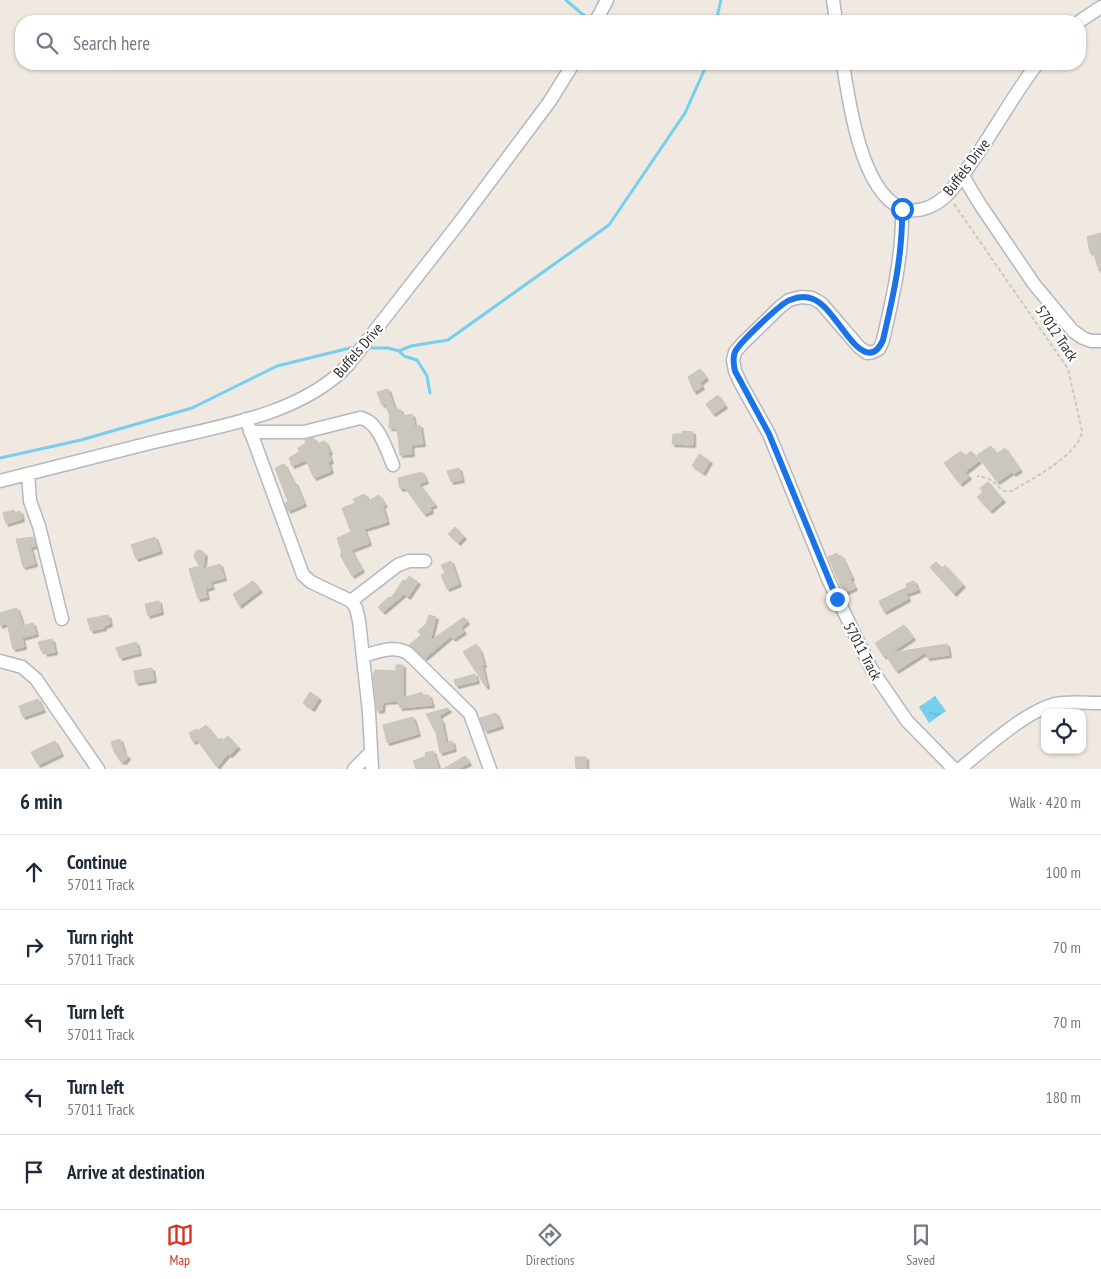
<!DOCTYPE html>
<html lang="en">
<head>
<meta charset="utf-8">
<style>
	body { margin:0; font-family:"PT Sans Narrow",sans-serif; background:#f2f2f3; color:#1f2937 }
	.controls { position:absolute; right:15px; bottom:15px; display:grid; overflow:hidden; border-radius:10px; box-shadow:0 1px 4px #0004 }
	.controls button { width:45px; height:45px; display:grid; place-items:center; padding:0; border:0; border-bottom:1px solid #e0e1e3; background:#fff; color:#1f2937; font:25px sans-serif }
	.stop { position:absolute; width:15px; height:15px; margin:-11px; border:4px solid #1a73e8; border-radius:50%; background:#fff }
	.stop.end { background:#1a73e8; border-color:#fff; box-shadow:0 1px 5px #0008 }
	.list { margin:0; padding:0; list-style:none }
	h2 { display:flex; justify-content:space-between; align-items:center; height:65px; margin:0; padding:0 20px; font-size:21px }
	h2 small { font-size:16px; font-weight:400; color:#747a83 }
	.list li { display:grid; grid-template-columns:32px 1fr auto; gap:15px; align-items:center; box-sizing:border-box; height:75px; padding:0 20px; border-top:1px solid #e0e1e3 }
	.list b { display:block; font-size:19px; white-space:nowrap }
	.list p { margin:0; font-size:16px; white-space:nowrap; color:#747a83 }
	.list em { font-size:16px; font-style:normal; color:#747a83 }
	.icon { flex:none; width:28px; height:28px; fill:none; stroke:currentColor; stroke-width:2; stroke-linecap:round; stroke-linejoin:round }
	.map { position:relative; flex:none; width:1101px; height:769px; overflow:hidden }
	.search { position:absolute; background:#fff; box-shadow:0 1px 4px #0004; left:15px; right:15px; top:15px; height:55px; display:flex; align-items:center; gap:12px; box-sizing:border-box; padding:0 18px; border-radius:20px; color:#747a83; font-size:19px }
	.sheet { height:440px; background:#fff }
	nav { display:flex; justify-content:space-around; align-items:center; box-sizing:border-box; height:70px; border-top:1px solid #e0e1e3; background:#fff; font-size:14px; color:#747a83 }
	nav a { display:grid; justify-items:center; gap:2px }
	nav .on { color:#d93025 }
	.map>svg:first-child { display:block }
	.water { fill:url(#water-ripples) }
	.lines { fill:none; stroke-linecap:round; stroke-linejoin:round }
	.stream { stroke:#75cff0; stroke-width:3 }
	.building { fill:#cbc7bf; stroke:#cbc5ba; filter:url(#shadow) }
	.minor-casing { stroke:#b4b7c1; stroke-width:15 }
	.path { stroke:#c9c9c9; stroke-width:2; stroke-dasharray:4 2.5; stroke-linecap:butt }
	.minor { stroke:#fff; stroke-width:12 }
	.route { stroke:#1a73e8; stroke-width:6 }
	.labels { text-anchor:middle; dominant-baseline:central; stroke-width:4.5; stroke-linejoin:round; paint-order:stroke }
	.street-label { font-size:15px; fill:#2e2e2e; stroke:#fff }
</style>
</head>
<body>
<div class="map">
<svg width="1101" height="769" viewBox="0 0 1101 769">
	<defs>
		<pattern id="water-ripples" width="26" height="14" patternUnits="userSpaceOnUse" patternTransform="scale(1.25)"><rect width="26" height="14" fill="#75cff0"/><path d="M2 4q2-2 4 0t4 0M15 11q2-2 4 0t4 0" fill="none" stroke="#66b2ce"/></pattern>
		<filter id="shadow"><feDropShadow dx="2.5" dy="2.5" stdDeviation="0" flood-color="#0004"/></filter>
	</defs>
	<rect width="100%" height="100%" fill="#efe9e1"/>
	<path class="water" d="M 935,696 L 946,711 L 929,723 L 919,707 Z"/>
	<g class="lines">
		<path class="stream" d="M 566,0 L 588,19
			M 716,21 L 721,0
			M 367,348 L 388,348 L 399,351 L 411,346 L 448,340 L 609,225 L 685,113 L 707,64
			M 399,351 L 404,356 L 417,360 L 427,376 L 430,393
			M 0,458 L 81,440 L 192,408 L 277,366 L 350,348 L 356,348"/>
	</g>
	<path class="building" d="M 1101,233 L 1101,271 L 1099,271 L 1093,251 L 1090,253 L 1087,237 Z
		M 700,369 L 706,378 L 700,383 L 702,387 L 694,392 L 688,377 Z
		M 388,389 L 395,410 L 400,409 L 403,416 L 412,414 L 415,427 L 420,425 L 423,444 L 411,445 L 412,454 L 400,455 L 397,428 L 389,428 L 390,416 L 385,404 L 382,405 L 377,392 Z
		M 718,395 L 725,406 L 713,414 L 706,404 Z
		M 682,431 L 693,432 L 693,445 L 672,444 L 673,434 L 682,434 Z
		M 314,438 L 316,444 L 325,441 L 330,452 L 328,453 L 331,461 L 328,462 L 331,471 L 314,478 L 306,460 L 292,466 L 289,458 L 299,452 L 298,448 L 306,443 L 305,440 Z
		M 991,446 L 996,454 L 1005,448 L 1020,470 L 1013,474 L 1012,472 L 997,482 L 977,455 Z
		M 961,451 L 964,457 L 971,451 L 979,461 L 965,472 L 969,477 L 960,484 L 944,463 Z
		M 699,454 L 710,461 L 703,473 L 692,466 Z
		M 284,464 L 294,483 L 295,482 L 304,504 L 288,511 L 285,503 L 288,502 L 275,468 Z
		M 459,468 L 462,480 L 451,482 L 447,471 Z
		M 422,472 L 426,481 L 419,484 L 435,505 L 430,507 L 431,511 L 424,514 L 405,488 L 400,489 L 398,478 Z
		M 988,482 L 1003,500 L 990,511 L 977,497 L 983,492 L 980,488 Z
		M 365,494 L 368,501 L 379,495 L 385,505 L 382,505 L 387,522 L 364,529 L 369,543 L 351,550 L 362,570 L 352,576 L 340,555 L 342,554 L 337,538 L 351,532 L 342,508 L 355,503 L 353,499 Z
		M 14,510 L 15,513 L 20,511 L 22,519 L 6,524 L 3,513 Z
		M 455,527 L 464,537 L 458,543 L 448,534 Z
		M 33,537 L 36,546 L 30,547 L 35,564 L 23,567 L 16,539 Z
		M 155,537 L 160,551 L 136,559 L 131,545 Z
		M 199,550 L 201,550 L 205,554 L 203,569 L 220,564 L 224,578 L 210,582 L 212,587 L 205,589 L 207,597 L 198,599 L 189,569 L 199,566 L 194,556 L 196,551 Z
		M 837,553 L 839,557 L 841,555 L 852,578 L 850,579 L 855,588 L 844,593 L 828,557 Z
		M 451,561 L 459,584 L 447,589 L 441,575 L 445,573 L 441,565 Z
		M 936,562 L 942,568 L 945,565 L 963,585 L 954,594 L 930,567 Z
		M 409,576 L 418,582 L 408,597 L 404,594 L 383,612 L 378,607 L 389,597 L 391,598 L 403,580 L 406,581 Z
		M 253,581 L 260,590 L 239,606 L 233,594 Z
		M 914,581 L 918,590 L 906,594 L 908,599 L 884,612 L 879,601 L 907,587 L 906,584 Z
		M 159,601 L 161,612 L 148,616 L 145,604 Z
		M 17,608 L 23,626 L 33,623 L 36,634 L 22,638 L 24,647 L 13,649 L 7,623 L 0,626 L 0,613 Z
		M 108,615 L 110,624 L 104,626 L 104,628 L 91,631 L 87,619 Z
		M 429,615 L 436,617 L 430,641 L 464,617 L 467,622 L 461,627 L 464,632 L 453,639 L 451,636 L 425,658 L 409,645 L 421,635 L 418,631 L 426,624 Z
		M 904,625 L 913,638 L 890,653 L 947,644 L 949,655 L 927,658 L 926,652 L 896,671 L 886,655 L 884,657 L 875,643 Z
		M 52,639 L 55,652 L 45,654 L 44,651 L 41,651 L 38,642 Z
		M 136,642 L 139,653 L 120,658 L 116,648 Z
		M 476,644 L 480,651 L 484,665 L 482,665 L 487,686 L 486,687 L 463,652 Z
		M 396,665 L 403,665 L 403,698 L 422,692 L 423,696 L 429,695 L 432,705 L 400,708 L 398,701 L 383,702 L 382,710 L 377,711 L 373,673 L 374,674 L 375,670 L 396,671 Z
		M 152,668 L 154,680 L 136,683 L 134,671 Z
		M 475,674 L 477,681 L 456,686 L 454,680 Z
		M 310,692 L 319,698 L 312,709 L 303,703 Z
		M 38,699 L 43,710 L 23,717 L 19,706 Z
		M 448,708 L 449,710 L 439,716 L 442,722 L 446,743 L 452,741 L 454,749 L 440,753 L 436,733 L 426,714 Z
		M 496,713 L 501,726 L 485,731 L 480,718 Z
		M 413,717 L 418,734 L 387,743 L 383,725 Z
		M 206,725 L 218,740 L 221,738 L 223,740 L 228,736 L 238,747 L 230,755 L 228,754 L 217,767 L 197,740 L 193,742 L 189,733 L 197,729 L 198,731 Z
		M 120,739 L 124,752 L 128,757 L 124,762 L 120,761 L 116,754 L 115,754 L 111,742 Z
		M 55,741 L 61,754 L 38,765 L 31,752 Z
		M 433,751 L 439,769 L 416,769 L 413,761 L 426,756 L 425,753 Z
		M 465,756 L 469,763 L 458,769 L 443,769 Z
		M 575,757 L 586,757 L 586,769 L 576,769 Z"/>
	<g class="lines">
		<defs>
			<path id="minor" d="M 833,0 L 836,21
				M 596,21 L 607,0
				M 1080,21 L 1101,7
				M 843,64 C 849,102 862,201 908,210 C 922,212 936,205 946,196 C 957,185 965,172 974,159 C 996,128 1014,94 1037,64
				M 963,176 L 979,203 L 1034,284 L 1073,331 L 1083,338 L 1091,341 L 1101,341
				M 902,209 C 903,254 893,297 883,340 L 879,349 L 873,352 L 867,353 L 859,347 L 821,303 L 812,298 L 801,297 L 789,300 L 780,307 L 743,343 L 735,352 L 733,360 L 735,371 L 741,384 L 769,434 L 828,579 L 872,670 L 907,721 L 954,769
				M 246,419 L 303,575 L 311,582 L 351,601 L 356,608 L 359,621 L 369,712 L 372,769
				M 250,432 L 304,432 L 360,418 C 378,420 387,451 393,465
				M 28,474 L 30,501 L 39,526 L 62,619
				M 0,481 C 52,468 103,455 154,442 C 219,426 301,415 348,365 L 459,223 L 550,101 L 573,64
				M 351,601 L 398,565 L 409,561 L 425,561
				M 363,656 C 378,652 395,644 409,654 L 470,714 L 490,769
				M 0,661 L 22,667 L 36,679 L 98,769
				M 354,769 L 371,752
				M 960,769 C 984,749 1026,711 1055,704 C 1070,701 1086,703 1101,703"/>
		</defs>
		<use href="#minor" class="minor-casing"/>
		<path class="path" d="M 954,204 L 1068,369 L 1082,431 C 1080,454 1032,479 1012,491 L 1003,491 C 992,481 992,478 977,476"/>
		<use href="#minor" class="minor"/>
	</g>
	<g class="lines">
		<path class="route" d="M 837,599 L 769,434 L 735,371 C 734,365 732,359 735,352 C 739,343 781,303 790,300 C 797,297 806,296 813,299 C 832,306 849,347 866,352 C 875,355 880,347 883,340 C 893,297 903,254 902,209"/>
	</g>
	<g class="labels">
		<g class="street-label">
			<text transform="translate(966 167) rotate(-53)">Buffels Drive</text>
			<text transform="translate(1057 333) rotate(56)">57012 Track</text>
			<text transform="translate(358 350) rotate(-49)">Buffels Drive</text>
			<text transform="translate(863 651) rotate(62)">57011 Track</text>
		</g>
	</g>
</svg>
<div class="controls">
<button><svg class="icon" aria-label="locate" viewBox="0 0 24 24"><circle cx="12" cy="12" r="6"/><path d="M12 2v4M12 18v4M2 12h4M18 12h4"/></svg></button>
</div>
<div class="stop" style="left:902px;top:209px"></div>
<div class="stop end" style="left:837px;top:599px"></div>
<div class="search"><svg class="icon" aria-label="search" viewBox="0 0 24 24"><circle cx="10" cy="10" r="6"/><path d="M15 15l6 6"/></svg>Search here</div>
</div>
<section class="sheet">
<h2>6 min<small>Walk · 420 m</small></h2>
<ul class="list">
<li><svg class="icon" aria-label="ahead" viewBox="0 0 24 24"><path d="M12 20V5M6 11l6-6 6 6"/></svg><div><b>Continue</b><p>57011 Track</p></div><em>100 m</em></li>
<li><svg class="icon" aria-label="right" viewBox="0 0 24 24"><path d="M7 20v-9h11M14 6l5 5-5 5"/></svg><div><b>Turn right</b><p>57011 Track</p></div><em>70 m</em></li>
<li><svg class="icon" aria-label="left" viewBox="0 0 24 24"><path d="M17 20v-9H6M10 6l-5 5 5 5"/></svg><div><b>Turn left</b><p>57011 Track</p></div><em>70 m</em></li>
<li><svg class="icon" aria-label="left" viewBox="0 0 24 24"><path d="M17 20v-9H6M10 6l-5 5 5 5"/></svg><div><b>Turn left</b><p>57011 Track</p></div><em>180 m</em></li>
<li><svg class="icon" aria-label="arrive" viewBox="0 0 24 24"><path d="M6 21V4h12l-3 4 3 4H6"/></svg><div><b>Arrive at destination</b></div></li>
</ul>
</section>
<nav>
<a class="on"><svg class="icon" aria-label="map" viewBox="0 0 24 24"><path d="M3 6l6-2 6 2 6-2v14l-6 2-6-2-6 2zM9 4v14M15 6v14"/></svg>Map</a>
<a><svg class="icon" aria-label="directions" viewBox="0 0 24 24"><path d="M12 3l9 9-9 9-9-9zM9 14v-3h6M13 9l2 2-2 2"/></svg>Directions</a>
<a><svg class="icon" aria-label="saved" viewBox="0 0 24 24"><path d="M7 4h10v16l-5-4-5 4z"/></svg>Saved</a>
</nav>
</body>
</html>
